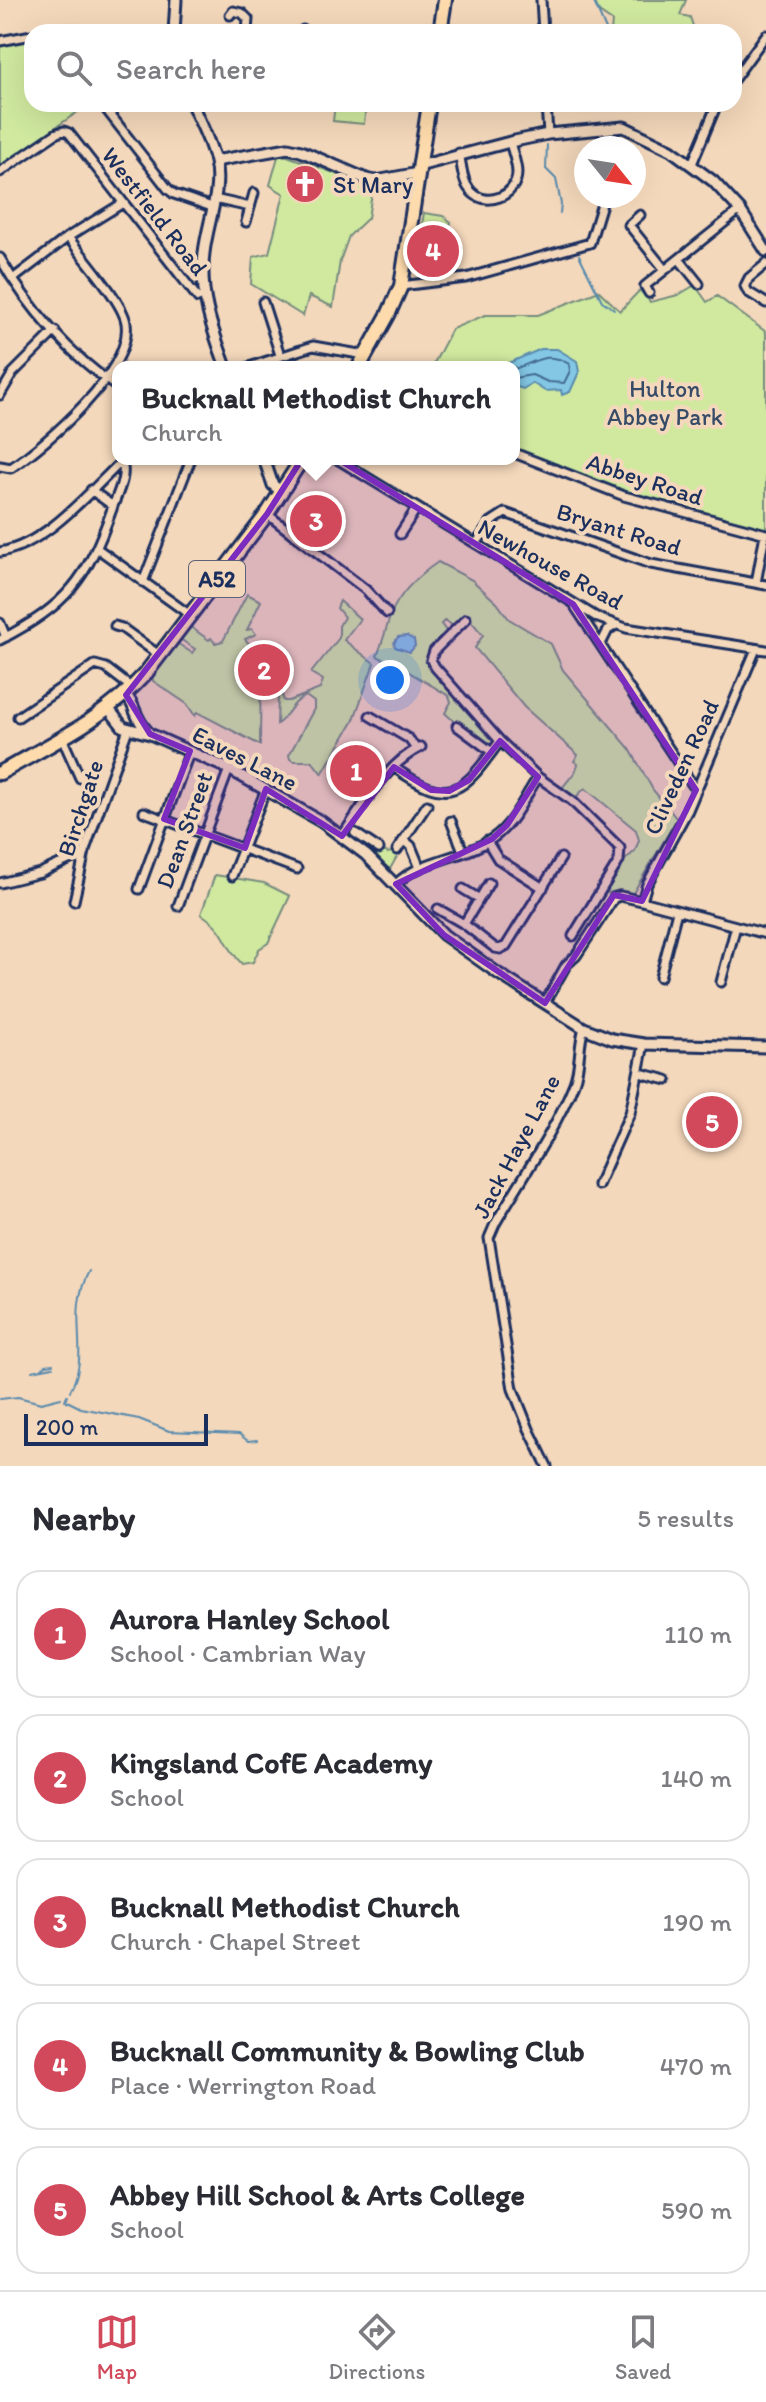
<!DOCTYPE html>
<html lang="en">
<head>
<meta charset="utf-8">
<style>
	body { margin:0; font-family:Itim,sans-serif; background:#f2f2f3; color:#2b2b33 }
	.compass { position:absolute; left:574px; top:136px; width:72px; height:72px; border-radius:50%; background:#fff; box-shadow:0 8px 32px #0002; rotate:120deg }
	.scale { position:absolute; left:24px; bottom:20px; width:184px; box-sizing:border-box; padding-left:8px; border:4px solid #1b2f5e; border-top:0; font-size:22px; line-height:28px; white-space:nowrap; color:#1b2f5e; -webkit-text-stroke:6px #f4d8bb; paint-order:stroke }
	.you { position:absolute; left:390px; top:680px; width:28px; height:28px; margin:-20px; border:6px solid #fff; border-radius:50%; background:#1a73e8; box-shadow:0 0 0 12px #1a73e833 }
	.badge { display:grid; place-items:center; width:52px; height:52px; border-radius:50%; background:#d1495b; color:#fff; font-size:26px; font-weight:700 }
	.pin { position:absolute; translate:-50% -50%; border:4px solid #fff; box-shadow:0 2px 8px #0006 }
	.popup { position:absolute; left:112px; top:361px; width:408px; height:104px; box-sizing:border-box; display:grid; place-content:center; border-radius:16px; background:#fff; filter:drop-shadow(0 2px 6px #0005); font-size:26px; white-space:nowrap; color:#7c7c81 }
	.popup b { font-size:30px; color:#2b2b33 }
	.popup::after { content:''; position:absolute; left:50%; top:100%; margin-left:-16px; border:16px solid transparent; border-top-color:#fff }
	.list { margin:0; padding:0; list-style:none }
	h2 { display:flex; justify-content:space-between; align-items:center; height:104px; margin:0; padding:0 32px; font-size:34px }
	h2 small { font-size:26px; font-weight:400; color:#7c7c81 }
	.list li { display:grid; grid-template-columns:52px 1fr auto; gap:24px; align-items:center; box-sizing:border-box; height:128px; margin:0 16px 16px; padding:0 16px; border:2px solid #e1e1e2; border-radius:24px }
	.list b { display:block; font-size:30px; white-space:nowrap }
	.list p { margin:0; font-size:26px; white-space:nowrap; color:#7c7c81 }
	.list em { font-size:26px; font-style:normal; color:#7c7c81 }
	.icon { flex:none; width:44px; height:44px; fill:none; stroke:currentColor; stroke-width:2; stroke-linecap:round; stroke-linejoin:round }
	.map { position:relative; flex:none; width:766px; height:1466px; overflow:hidden }
	.search { position:absolute; background:#fff; box-shadow:0 8px 32px #0002; left:24px; right:24px; top:24px; height:88px; display:flex; align-items:center; gap:20px; box-sizing:border-box; padding:0 28px; border-radius:24px; color:#7c7c81; font-size:30px }
	.sheet { height:824px; background:#fff }
	nav { display:flex; justify-content:space-around; align-items:center; box-sizing:border-box; height:112px; border-top:2px solid #e1e1e2; background:#fff; font-size:22px; color:#7c7c81 }
	nav a { display:grid; justify-items:center; gap:4px }
	nav .on { color:#d1495b }
	.map>svg:first-child { display:block }
	.green { fill:#d0e99f; stroke:#768c7e; stroke-width:2 }
	.water { fill:#83c7e4; stroke:#598aae; stroke-width:2 }
	.lines { fill:none; stroke-linecap:round; stroke-linejoin:round }
	.shore { stroke:#456c94; stroke-width:2 }
	.stream { stroke:#598aae; stroke-width:2 }
	.minor-casing { stroke:#1b2f5e; stroke-width:13 }
	.tertiary-casing { stroke:#1b2f5e; stroke-width:15 }
	.trunk-casing { stroke:#1b2f5e; stroke-width:18 }
	.minor { stroke:#f4d8bb; stroke-width:7 }
	.tertiary { stroke:#f4d8bb; stroke-width:9 }
	.trunk { stroke:#fedbac; stroke-width:12 }
	.marked { fill:#7b2cbf; fill-opacity:0.2; stroke:#7b2cbf; stroke-width:6; stroke-linejoin:round }
	.labels { text-anchor:middle; dominant-baseline:central; stroke-width:8; stroke-linejoin:round; paint-order:stroke }
	.shield { fill:#f4d8bb; stroke:#5c627a; stroke-width:2 }
	.shield-label { font-size:22px; font-weight:bold; fill:#1b2f5e }
	.poi-label { font-size:24px; fill:#1b2f5e; stroke:#f4d8bb; text-anchor:start }
	.street-label { font-size:24px; fill:#1b2f5e; stroke:#f4d8bb }
	.park-label { font-size:24px; fill:#364b68; stroke:#f4d8bb }
</style>
</head>
<body>
<div class="map">
<svg width="766" height="1466" viewBox="0 0 766 1466">
	<rect width="100%" height="100%" fill="#f4d8bb"/>
	<filter id="ink" filterUnits="userSpaceOnUse"><feTurbulence type="fractalNoise" baseFrequency=".0125" numOctaves="2"/><feDisplacementMap in="SourceGraphic" scale="16" xChannelSelector="R" yChannelSelector="G"/><feConvolveMatrix kernelMatrix="1 2 1 2 8 2 1 2 1" color-interpolation-filters="sRGB"/></filter>
	<g filter="url(#ink)">
		<path class="green" d="M 594,0 L 686,0 L 680,15 L 690,17 L 695,32 L 611,32 L 612,21 L 599,12 Z
			M 24,39 L 32,39 L 32,104 L 89,104 L 0,166 L 0,45 Z
			M 335,104 L 366,104 L 364,124 L 333,121 Z
			M 279,153 L 373,187 L 368,218 L 349,236 L 340,261 L 333,307 L 309,296 L 303,316 L 251,284 L 253,257 L 269,253 L 284,194 L 270,185 Z
			M 424,213 L 443,216 L 451,222 L 447,245 L 419,242 Z
			M 695,285 L 707,302 L 717,296 L 766,332 L 766,531 L 624,494 L 514,451 L 514,367 L 432,367 L 452,329 L 485,315 L 538,315 L 599,291 L 620,311 L 640,290 L 650,302 L 678,295 Z
			M 438,562 L 472,580 L 497,603 L 509,619 L 551,644 L 563,670 L 630,749 L 653,790 L 677,819 L 633,893 L 619,890 L 603,894 L 624,861 L 635,851 L 639,840 L 636,830 L 585,788 L 575,798 L 562,788 L 575,772 L 578,764 L 574,761 L 578,755 L 524,707 L 475,648 L 483,635 L 466,615 L 453,626 L 445,620 L 441,624 L 446,631 L 445,634 L 429,652 L 428,662 L 492,737 L 493,741 L 490,745 L 487,746 L 459,726 L 445,713 L 451,702 L 449,696 L 407,671 L 377,656 C 383,642 386,628 391,614 C 400,592 419,575 438,562 Z
			M 247,594 L 261,601 L 247,630 L 252,629 L 256,634 L 245,639 L 251,646 L 257,646 L 261,650 L 260,745 L 197,712 L 195,716 L 187,704 L 153,681 L 152,677 L 177,643 L 192,653 L 195,649 L 180,639 L 189,626 L 209,640 L 211,638 L 215,643 L 223,641 Z
			M 340,601 L 360,619 L 344,640 L 374,663 L 353,722 L 322,774 L 312,761 L 293,761 L 290,759 L 289,755 L 314,709 L 314,702 L 306,696 C 292,701 289,716 277,724 L 278,696 L 282,695 L 284,701 L 289,701 L 320,689 L 323,680 L 311,673 L 339,638 L 339,626 L 344,617 L 337,608 Z
			M 364,843 L 388,853 L 395,851 L 399,853 L 390,869 L 359,846 Z
			M 215,875 L 264,883 L 290,896 L 268,943 L 259,949 L 253,962 L 242,964 C 222,943 228,931 201,914 Z"/>
		<path class="water" d="M 541,349 L 557,349 L 577,361 L 579,372 L 570,392 L 562,395 L 561,390 L 545,391 L 532,383 L 523,389 L 514,386 L 514,367 L 499,367 Z
			M 407,636 L 414,640 L 415,646 L 410,652 L 395,647 L 394,643 L 398,637 Z"/>
		<g class="lines">
			<path class="shore" d="M 514,369 C 534,363 548,350 569,364 L 570,371 L 564,383 L 548,382 L 532,375 L 514,378"/>
			<path class="stream" d="M 593,0 L 607,32
				M 547,145 L 546,169 L 556,179 L 561,204 L 560,213
				M 579,255 L 602,301 L 614,309
				M 41,1369 L 46,1365 L 53,1364
				M 32,1371 L 53,1367
				M 70,1391 C 92,1352 65,1316 89,1271
				M 67,1395 L 65,1400 L 81,1408 L 139,1419 L 169,1431 L 239,1434 L 248,1441 L 257,1440
				M 0,1399 L 18,1397 L 41,1403 L 61,1398"/>
			<defs>
				<path id="minor" d="M 541,0 L 543,32
					M 230,15 L 233,11 L 242,13 L 248,19 L 247,32
					M 303,32 L 303,30
					M 0,41 L 32,35
					M 734,79 L 766,35
					M 102,104 L 168,189 L 174,194 L 212,207
					M 546,104 L 548,134
					M 459,153 C 462,165 462,181 470,190 C 485,209 517,196 517,173 C 517,163 512,151 510,142
					M 692,164 L 717,104
					M 0,172 L 57,133 L 64,131 L 69,133 L 198,298 L 203,296
					M 214,199 L 250,207
					M 640,215 L 629,225 L 665,270
					M 246,222 L 254,193
					M 0,258 C 28,308 71,356 118,388
					M 679,259 L 699,284
					M 766,264 L 749,278 L 745,286 L 748,292 L 766,303
					M 13,279 L 68,237 L 123,203
					M 401,286 L 466,278 L 590,243 L 604,197
					M 649,293 L 645,286 L 740,210
					M 263,302 L 280,355
					M 249,367 L 313,346 L 365,355
					M 0,395 L 13,373 L 55,331
					M 514,453 L 624,496 L 766,534
					M 337,459 L 598,618 L 626,628 L 766,650
					M 0,466 L 11,468 C 46,444 133,371 126,323 C 123,302 82,256 68,237
					M 91,490 L 113,506
					M 267,514 L 366,590 L 387,613
					M 400,534 L 416,509
					M 476,544 L 491,522 L 505,513 L 651,564 L 766,585
					M 98,549 L 190,615
					M 0,552 C 47,544 89,492 123,460
					M 143,582 L 191,459
					M 756,583 L 765,534
					M 576,608 L 696,790
					M 466,619 L 434,651 L 431,660 L 435,667 L 500,741 L 538,777 L 572,801 L 620,848 L 619,861 L 573,936
					M 0,623 L 6,637
					M 115,626 L 122,628 L 159,655
					M 0,640 C 67,605 87,580 112,509 C 117,494 127,477 122,462
					M 601,644 L 608,630 L 616,625
					M 370,716 L 409,739 L 416,749
					M 18,717 L 95,665 L 106,668 L 132,688
					M 457,726 L 492,752
					M 63,740 L 80,778
					M 395,768 C 451,808 463,792 500,741
					M 144,812 L 297,869
					M 451,821 L 463,851
					M 355,833 L 379,849
					M 342,836 C 363,806 387,763 421,747
					M 404,840 L 411,846 L 420,868
					M 487,841 L 498,859 L 543,888
					M 397,850 L 427,805
					M 232,876 L 266,789
					M 0,883 L 40,873 L 73,858 L 83,857
					M 396,884 C 422,858 464,859 493,838 C 513,824 525,797 538,777
					M 139,889 L 190,751
					M 463,889 L 478,898
					M 74,901 L 86,847 L 128,729
					M 642,901 L 647,884 L 688,810 L 756,649
					M 178,906 L 229,769
					M 438,909 L 464,924 L 495,948 L 500,949 L 506,946 L 561,858
					M 464,924 L 489,883
					M 660,977 L 677,911
					M 721,982 L 736,926
					M 545,1003 L 566,965 L 576,956 L 614,898 L 620,896 L 642,901 L 766,934
					M 640,1073 L 667,1080
					M 598,1185 L 630,1113 L 644,1044
					M 547,1466 L 529,1429 L 513,1389 L 489,1238 L 495,1224 C 520,1181 556,1129 574,1083 C 581,1065 578,1046 584,1028"/>
				<path id="tertiary" d="M 174,32 L 176,0
					M 192,104 C 200,123 211,142 215,162 C 222,190 207,224 204,253 C 199,295 212,328 226,367
					M 215,161 L 288,148 L 301,151 L 366,179 L 376,181 L 418,173
					M 419,166 L 510,142 L 548,134 L 624,127 L 671,150 L 713,181 L 740,210 L 766,251
					M 264,459 L 273,485 L 282,492
					M 126,695 C 137,707 133,717 148,732
					M 109,709 L 123,727 L 150,734 L 229,769 L 322,822 L 366,855 L 444,935 L 499,974 L 584,1028 L 612,1039 L 644,1044 L 766,1047"/>
				<path id="trunk" d="M 440,32 L 445,0
					M 359,367 L 388,315 L 401,286 L 429,104
					M 0,773 C 54,742 103,720 146,673 L 267,514 L 302,459"/>
			</defs>
			<use href="#minor" class="minor-casing"/>
			<use href="#tertiary" class="tertiary-casing"/>
			<use href="#trunk" class="trunk-casing"/>
			<use href="#minor" class="minor"/>
			<use href="#tertiary" class="tertiary"/>
			<use href="#trunk" class="trunk"/>
		</g>
	</g>
	<path class="marked" d="M 312,443 L 573,604 L 696,790 L 642,901 L 614,895 L 545,1003 L 444,935 L 396,884 L 492,839 L 507,825 L 538,777 L 500,741 L 469,780 L 449,791 L 431,790 L 394,767 L 342,836 L 266,789 L 245,848 L 164,819 L 190,751 L 150,734 L 126,695 L 267,514 Z"/>
	<defs>
		<symbol id="church-disc" viewBox="-11 -11 22 22"><circle r="9.5" fill="#d1495b" stroke="#f4d8bb"/><path d="M-1.2-6h2.4v3.5h3.3v2.4h-3.3V6h-2.4V-.1h-3.3v-2.4h3.3Z" fill="#fff"/></symbol>
	</defs>
	<g fill-rule="evenodd">
		<use href="#church-disc" x="283" y="162" width="44" height="44"/>
	</g>
	<g class="labels">
		<rect class="shield" x="189" y="561" width="56" height="36" rx="6"/>
		<g class="shield-label">
			<text x="217" y="579">A52</text>
		</g>
		<g class="poi-label">
			<text x="333" y="184">St Mary</text>
		</g>
		<g class="street-label">
			<text transform="translate(155 211) rotate(52)">Westfield Road</text>
			<text transform="translate(645 479) rotate(18)">Abbey Road</text>
			<text transform="translate(619 529) rotate(17)">Bryant Road</text>
			<text transform="translate(551 564) rotate(29)">Newhouse Road</text>
			<text transform="translate(245 758) rotate(27)">Eaves Lane</text>
			<text transform="translate(681 767) rotate(-65)">Cliveden Road</text>
			<text transform="translate(80 808) rotate(-72)">Birchgate</text>
			<text transform="translate(184 830) rotate(-70)">Dean Street</text>
			<text transform="translate(516 1146) rotate(-62)">Jack Haye Lane</text>
		</g>
		<g class="park-label">
			<text x="665" y="388">Hulton<tspan x="665" dy="28">Abbey Park</tspan></text>
		</g>
	</g>
</svg>
<svg class="compass" viewBox="-18 -18 36 36"><path d="M0-13l5 13h-10z" fill="#e53935"/><path d="M0 13l5-13h-10z" fill="#7c7c81"/></svg>
<div class="scale">200 m</div>
<div class="you"></div>
<div class="pin badge" style="left:356px;top:771px">1</div>
<div class="pin badge" style="left:264px;top:670px">2</div>
<div class="pin badge" style="left:316px;top:521px">3</div>
<div class="popup"><b>Bucknall Methodist Church</b>Church</div>
<div class="pin badge" style="left:433px;top:251px">4</div>
<div class="pin badge" style="left:712px;top:1122px">5</div>
<div class="search"><svg class="icon" aria-label="search" viewBox="0 0 24 24"><circle cx="10" cy="10" r="6"/><path d="M15 15l6 6"/></svg>Search here</div>
</div>
<section class="sheet">
<h2>Nearby<small>5 results</small></h2>
<ul class="list">
<li><span class="badge">1</span><div><b>Aurora Hanley School</b><p>School · Cambrian Way</p></div><em>110 m</em></li>
<li><span class="badge">2</span><div><b>Kingsland CofE Academy</b><p>School</p></div><em>140 m</em></li>
<li><span class="badge">3</span><div><b>Bucknall Methodist Church</b><p>Church · Chapel Street</p></div><em>190 m</em></li>
<li><span class="badge">4</span><div><b>Bucknall Community &amp; Bowling Club</b><p>Place · Werrington Road</p></div><em>470 m</em></li>
<li><span class="badge">5</span><div><b>Abbey Hill School &amp; Arts College</b><p>School</p></div><em>590 m</em></li>
</ul>
</section>
<nav>
<a class="on"><svg class="icon" aria-label="map" viewBox="0 0 24 24"><path d="M3 6l6-2 6 2 6-2v14l-6 2-6-2-6 2zM9 4v14M15 6v14"/></svg>Map</a>
<a><svg class="icon" aria-label="directions" viewBox="0 0 24 24"><path d="M12 3l9 9-9 9-9-9zM9 14v-3h6M13 9l2 2-2 2"/></svg>Directions</a>
<a><svg class="icon" aria-label="saved" viewBox="0 0 24 24"><path d="M7 4h10v16l-5-4-5 4z"/></svg>Saved</a>
</nav>
</body>
</html>
